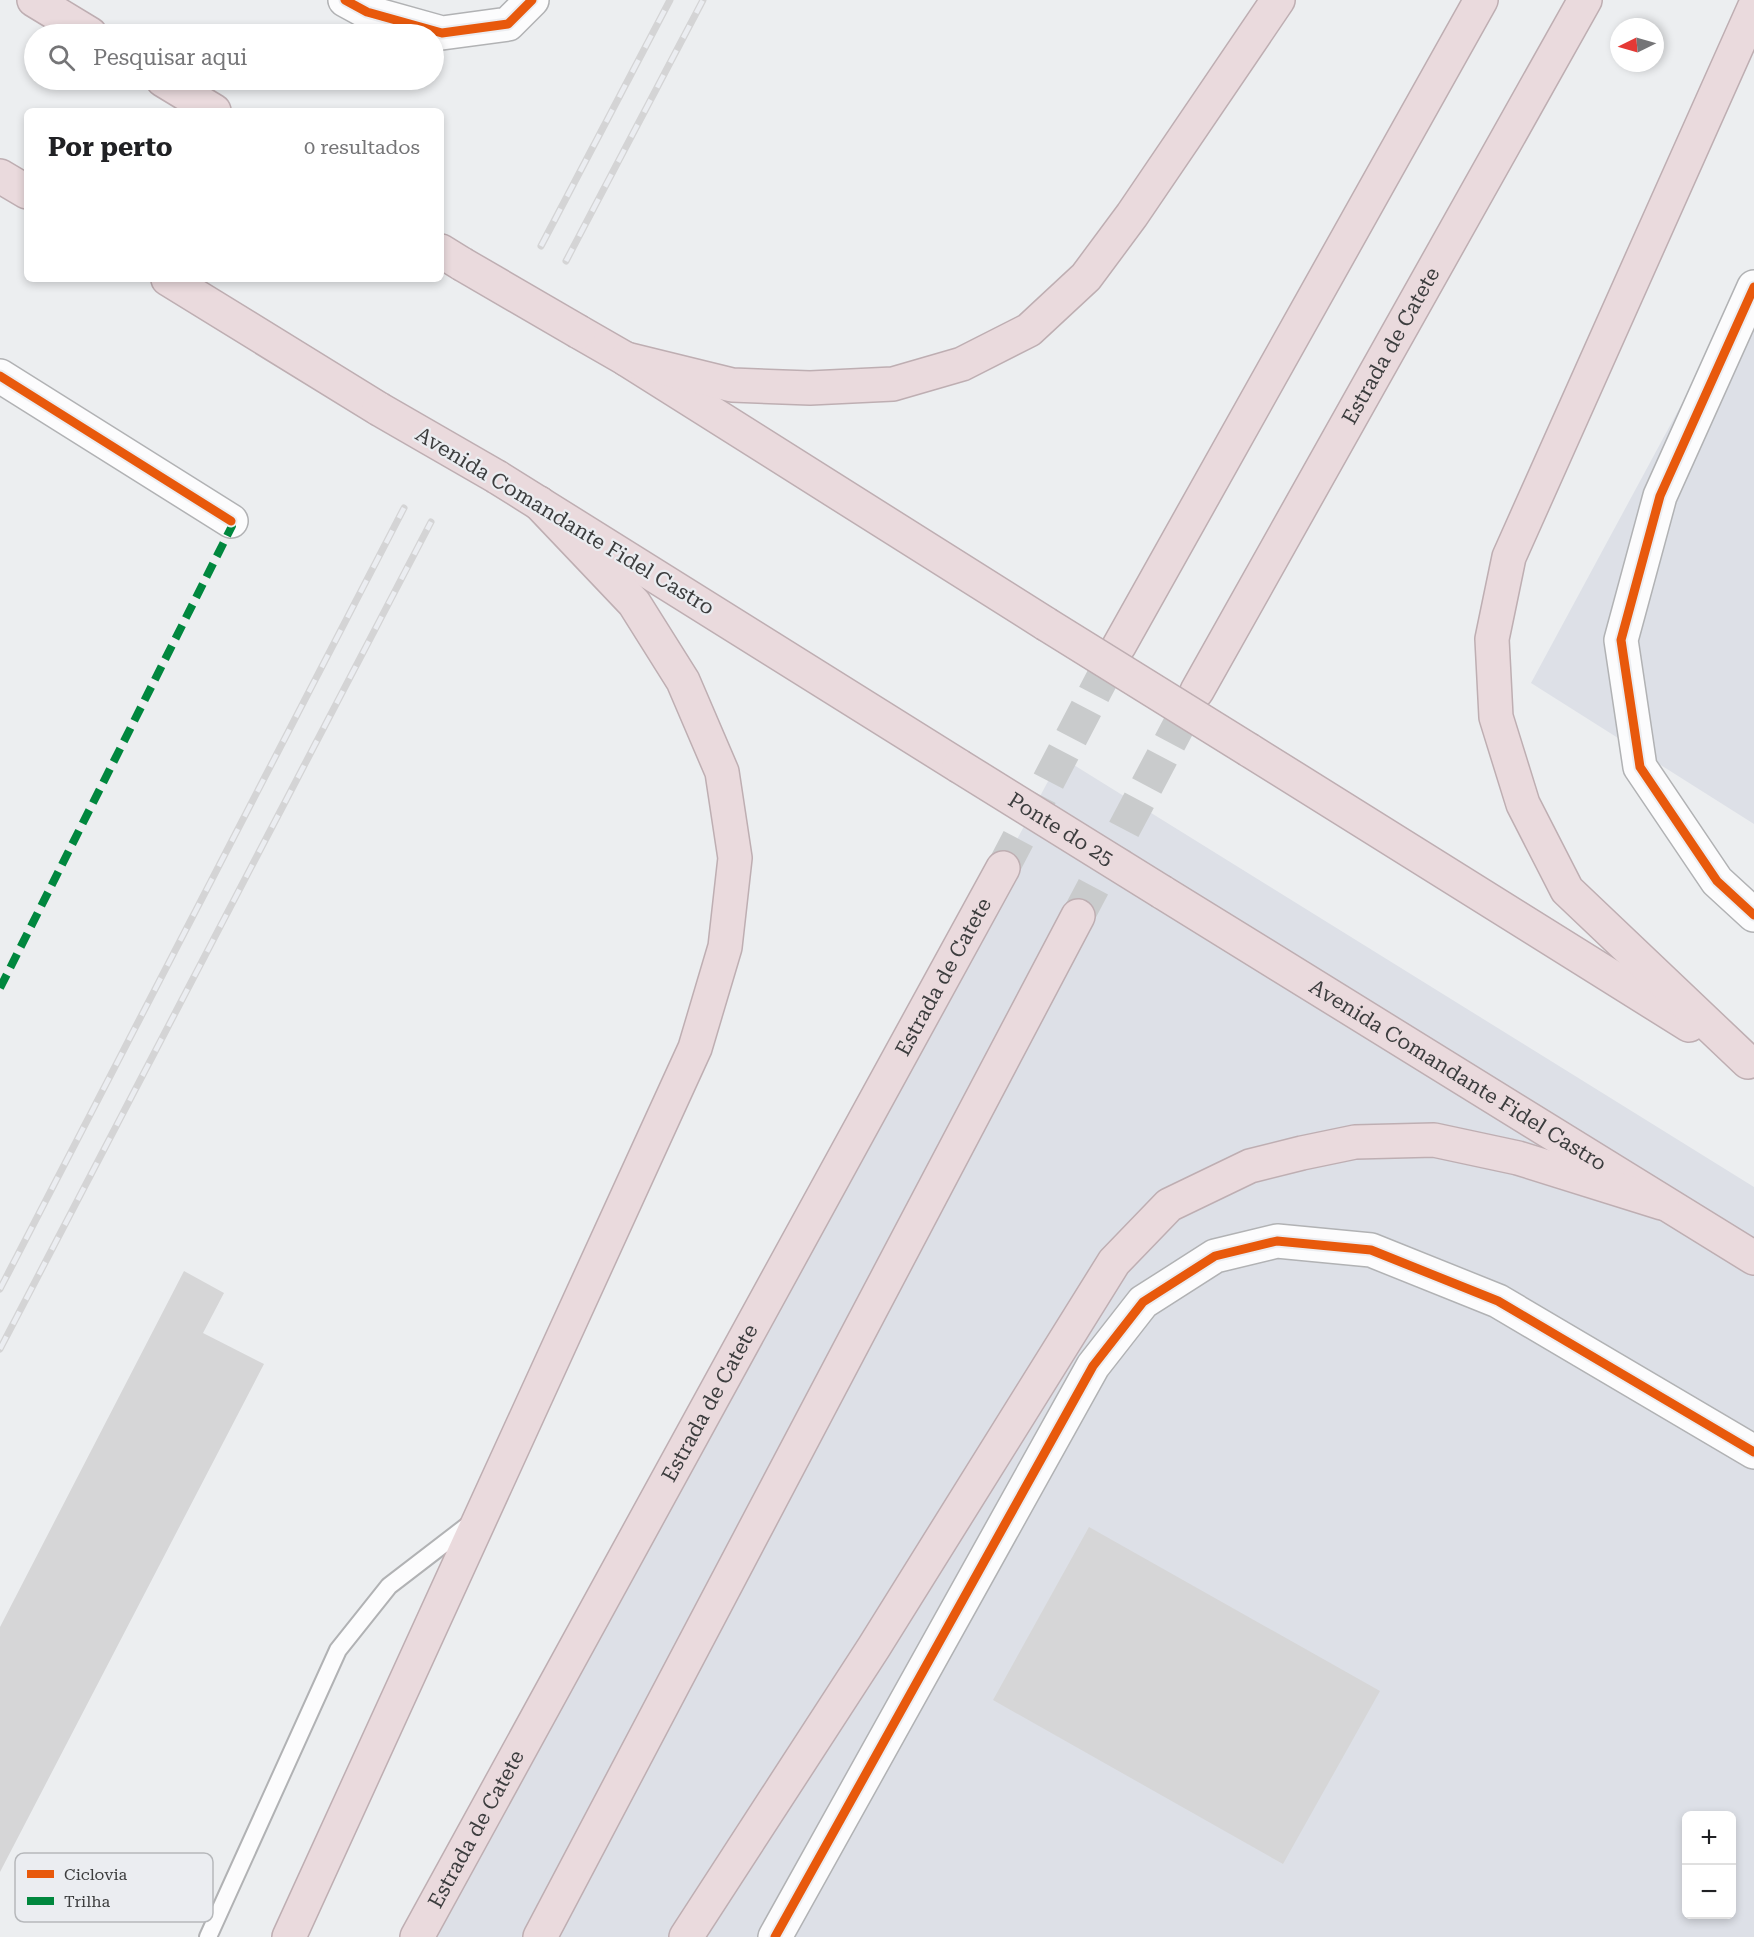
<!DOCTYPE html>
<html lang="pt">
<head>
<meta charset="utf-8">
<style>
	body { margin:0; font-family:"Roboto Serif",serif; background:#f6f6f6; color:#202124 }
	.controls { position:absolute; right:18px; bottom:18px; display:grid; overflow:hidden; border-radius:9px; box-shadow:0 3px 9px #0003 }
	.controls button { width:54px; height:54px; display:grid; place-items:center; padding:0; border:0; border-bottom:2px solid #e0e0e0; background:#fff; color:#202124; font:30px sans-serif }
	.compass { position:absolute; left:1610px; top:18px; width:54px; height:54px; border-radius:50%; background:#fff; box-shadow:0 3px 9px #0003; rotate:265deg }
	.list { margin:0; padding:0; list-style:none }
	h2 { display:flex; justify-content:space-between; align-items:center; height:78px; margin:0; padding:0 24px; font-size:26px }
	h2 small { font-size:20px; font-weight:400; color:#757577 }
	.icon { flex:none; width:33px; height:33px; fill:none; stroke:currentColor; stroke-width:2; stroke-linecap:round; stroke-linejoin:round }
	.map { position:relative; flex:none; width:1754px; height:1937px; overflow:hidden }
	.search { position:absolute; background:#fff; box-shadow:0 3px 9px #0003; left:24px; top:24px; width:420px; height:66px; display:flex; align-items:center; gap:15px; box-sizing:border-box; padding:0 21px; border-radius:33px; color:#757577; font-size:22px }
	.panel { position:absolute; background:#fff; box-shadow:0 3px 9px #0003; left:24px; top:108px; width:420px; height:174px; border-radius:9px }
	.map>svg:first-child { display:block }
	.built { fill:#dde0e7; fill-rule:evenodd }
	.building { fill:#d6d6d7 }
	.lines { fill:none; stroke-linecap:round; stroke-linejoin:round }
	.highway-tunnel { stroke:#c9cbcc; stroke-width:33; stroke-dasharray:33 16; stroke-linecap:butt }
	.lane-casing { stroke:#b1b2b4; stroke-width:20 }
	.street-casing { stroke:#b1b2b4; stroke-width:36 }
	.highway-casing { stroke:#beaeb2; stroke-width:36 }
	.lane { stroke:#fcfcfd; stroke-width:16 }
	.street { stroke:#fcfcfd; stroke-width:33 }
	.highway { stroke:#eadadd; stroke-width:33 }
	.rail-casing { stroke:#d4d4d5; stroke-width:7 }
	.rail { stroke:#ebedf1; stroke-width:4.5; stroke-dasharray:14; stroke-linecap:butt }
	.highway-bridge-casing { stroke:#beaeb2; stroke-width:36; stroke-linecap:butt }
	.highway-bridge { stroke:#eadadd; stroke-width:33 }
	.quiet { stroke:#00873e; stroke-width:8; stroke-dasharray:15 8; stroke-linecap:butt }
	.cycleway-casing { stroke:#ebedf1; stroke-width:13 }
	.cycleway { stroke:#e8590c; stroke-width:9 }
	.labels { text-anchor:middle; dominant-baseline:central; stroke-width:4.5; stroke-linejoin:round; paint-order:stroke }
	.street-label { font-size:21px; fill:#3c3d3e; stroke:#ebedf1 }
	.key { fill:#ebedf1; stroke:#b6b8bb; stroke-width:1.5 }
	.key-label { font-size:16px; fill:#3c3d3e }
</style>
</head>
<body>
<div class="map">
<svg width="1754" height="1937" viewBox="0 0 1754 1937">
	<rect width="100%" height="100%" fill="#eceef0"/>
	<path class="built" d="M 1754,270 L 1754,824 L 1531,683 Z
		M 1061,757 L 1754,1187 L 1754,1937 L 430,1937 ZM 1686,1816 L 1732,1816 L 1732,1914 L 1686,1914 Z"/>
	<path class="building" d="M 184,1271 L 224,1293 L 203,1333 L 264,1364 L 0,1872 L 0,1627 Z
		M 1089,1527 L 1380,1691 L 1283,1864 L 993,1700 Z"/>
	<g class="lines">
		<path class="highway-tunnel" d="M 1003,868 L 1119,646
			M 1078,916 L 1197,691"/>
		<defs>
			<path id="lane" d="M 208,1937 L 338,1650 L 389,1586 L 471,1523"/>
			<path id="street" d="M 345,0 L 367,12 L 442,33 L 508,24 L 532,0
				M 1754,287 L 1660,496 L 1621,640 L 1640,767 L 1717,881 L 1754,915
				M 0,376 L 231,521
				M 775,1937 L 1093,1366 L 1143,1302 L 1215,1256 L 1277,1241 L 1371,1250 L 1498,1301 L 1754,1452"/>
			<g id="highway">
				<path d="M 34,0 L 90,34"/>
				<path d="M 163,80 L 214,111"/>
				<path d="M 0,176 L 27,192"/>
				<path d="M 441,251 L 462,264"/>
				<path d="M 168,279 L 379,409"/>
				<path d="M 579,332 L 626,359 L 1046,624"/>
				<path d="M 626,359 L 732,385 L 810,388 L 893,384 L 962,364 L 1029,330 L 1086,277 L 1132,215 L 1278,0"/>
				<path d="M 497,477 L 959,766"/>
				<path d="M 1119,646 L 1481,0"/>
				<path id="s1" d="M 1197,691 L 1585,0"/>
				<path d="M 1249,750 L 1689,1025"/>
				<path id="s2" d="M 1162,892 L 1754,1258"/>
				<path d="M 1748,1062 L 1567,890 L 1523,804 L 1496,717 L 1492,639 L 1509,557 L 1754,8"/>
				<path d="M 289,1937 L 695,1048 L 725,947 L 735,858 L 722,772 L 683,681 L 634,603 L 539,503"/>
				<path id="s3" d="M 417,1937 L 1003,868"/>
				<path d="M 540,1937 L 1078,916"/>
				<path d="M 686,1937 L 874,1647 L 1114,1262 L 1169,1205 L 1250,1166 L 1302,1153 L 1355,1142 L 1434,1140 L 1518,1158 L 1662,1203"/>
			</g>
		</defs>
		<use href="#lane" class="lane-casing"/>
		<use href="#street" class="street-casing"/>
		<use href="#highway" class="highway-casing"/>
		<use href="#lane" class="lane"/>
		<use href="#street" class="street"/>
		<use href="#highway" class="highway"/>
		<defs>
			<path id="rail" d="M 541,246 L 670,0
				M 566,261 L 703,0
				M 0,1289 L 404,508
				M 0,1349 L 431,522"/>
		</defs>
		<use href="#rail" class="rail-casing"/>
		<use href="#rail" class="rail"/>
		<defs>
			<g id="highway-bridge">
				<path d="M 462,264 L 579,332"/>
				<path d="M 379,409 L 497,477"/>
				<path d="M 1046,624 L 1249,750"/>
				<path id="s4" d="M 959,766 L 1162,892"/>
			</g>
		</defs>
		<use href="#highway-bridge" class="highway-bridge-casing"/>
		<use href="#highway-bridge" class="highway-bridge"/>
		<path class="quiet" d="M 0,988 L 232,526 L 231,521"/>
		<defs>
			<path id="cycleway" d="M 345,0 L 367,12 L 442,33 L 508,24 L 532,0
				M 1754,287 L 1660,496 L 1621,640 L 1640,767 L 1717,881 L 1754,915
				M 0,376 L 231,521
				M 775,1937 L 1093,1366 L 1143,1302 L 1215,1256 L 1277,1241 L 1371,1250 L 1498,1301 L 1754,1452"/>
		</defs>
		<use href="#cycleway" class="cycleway-casing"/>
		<use href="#cycleway" class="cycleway"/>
	</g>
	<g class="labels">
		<g class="street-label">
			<text stroke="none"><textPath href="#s1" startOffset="396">Estrada de Catete</textPath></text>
			<text transform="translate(565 521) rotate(31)">Avenida Comandante Fidel Castro</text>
			<text stroke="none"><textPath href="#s4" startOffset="120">Ponte do 25</textPath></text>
			<text stroke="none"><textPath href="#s3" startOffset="1095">Estrada de Catete</textPath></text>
			<text stroke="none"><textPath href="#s2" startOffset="348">Avenida Comandante Fidel Castro</textPath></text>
			<text stroke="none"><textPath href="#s3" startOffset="609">Estrada de Catete</textPath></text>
			<text stroke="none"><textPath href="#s3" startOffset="123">Estrada de Catete</textPath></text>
		</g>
	</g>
	<rect x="15" y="1853" width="198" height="69" rx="9" class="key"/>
	<rect x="27" y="1870" width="27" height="8" fill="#e8590c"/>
	<rect x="27" y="1897" width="27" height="8" fill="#00873e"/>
	<g class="key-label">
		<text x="64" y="1880">Ciclovia</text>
		<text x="64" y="1907">Trilha</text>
	</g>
</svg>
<div class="controls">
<button>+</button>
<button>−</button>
</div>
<svg class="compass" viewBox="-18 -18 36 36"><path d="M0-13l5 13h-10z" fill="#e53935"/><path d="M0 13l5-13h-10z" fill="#757577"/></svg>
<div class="search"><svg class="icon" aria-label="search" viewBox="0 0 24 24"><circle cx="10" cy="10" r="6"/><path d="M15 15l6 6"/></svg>Pesquisar aqui</div>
<section class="panel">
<h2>Por perto<small>0 resultados</small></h2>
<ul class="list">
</ul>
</section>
</div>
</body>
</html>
